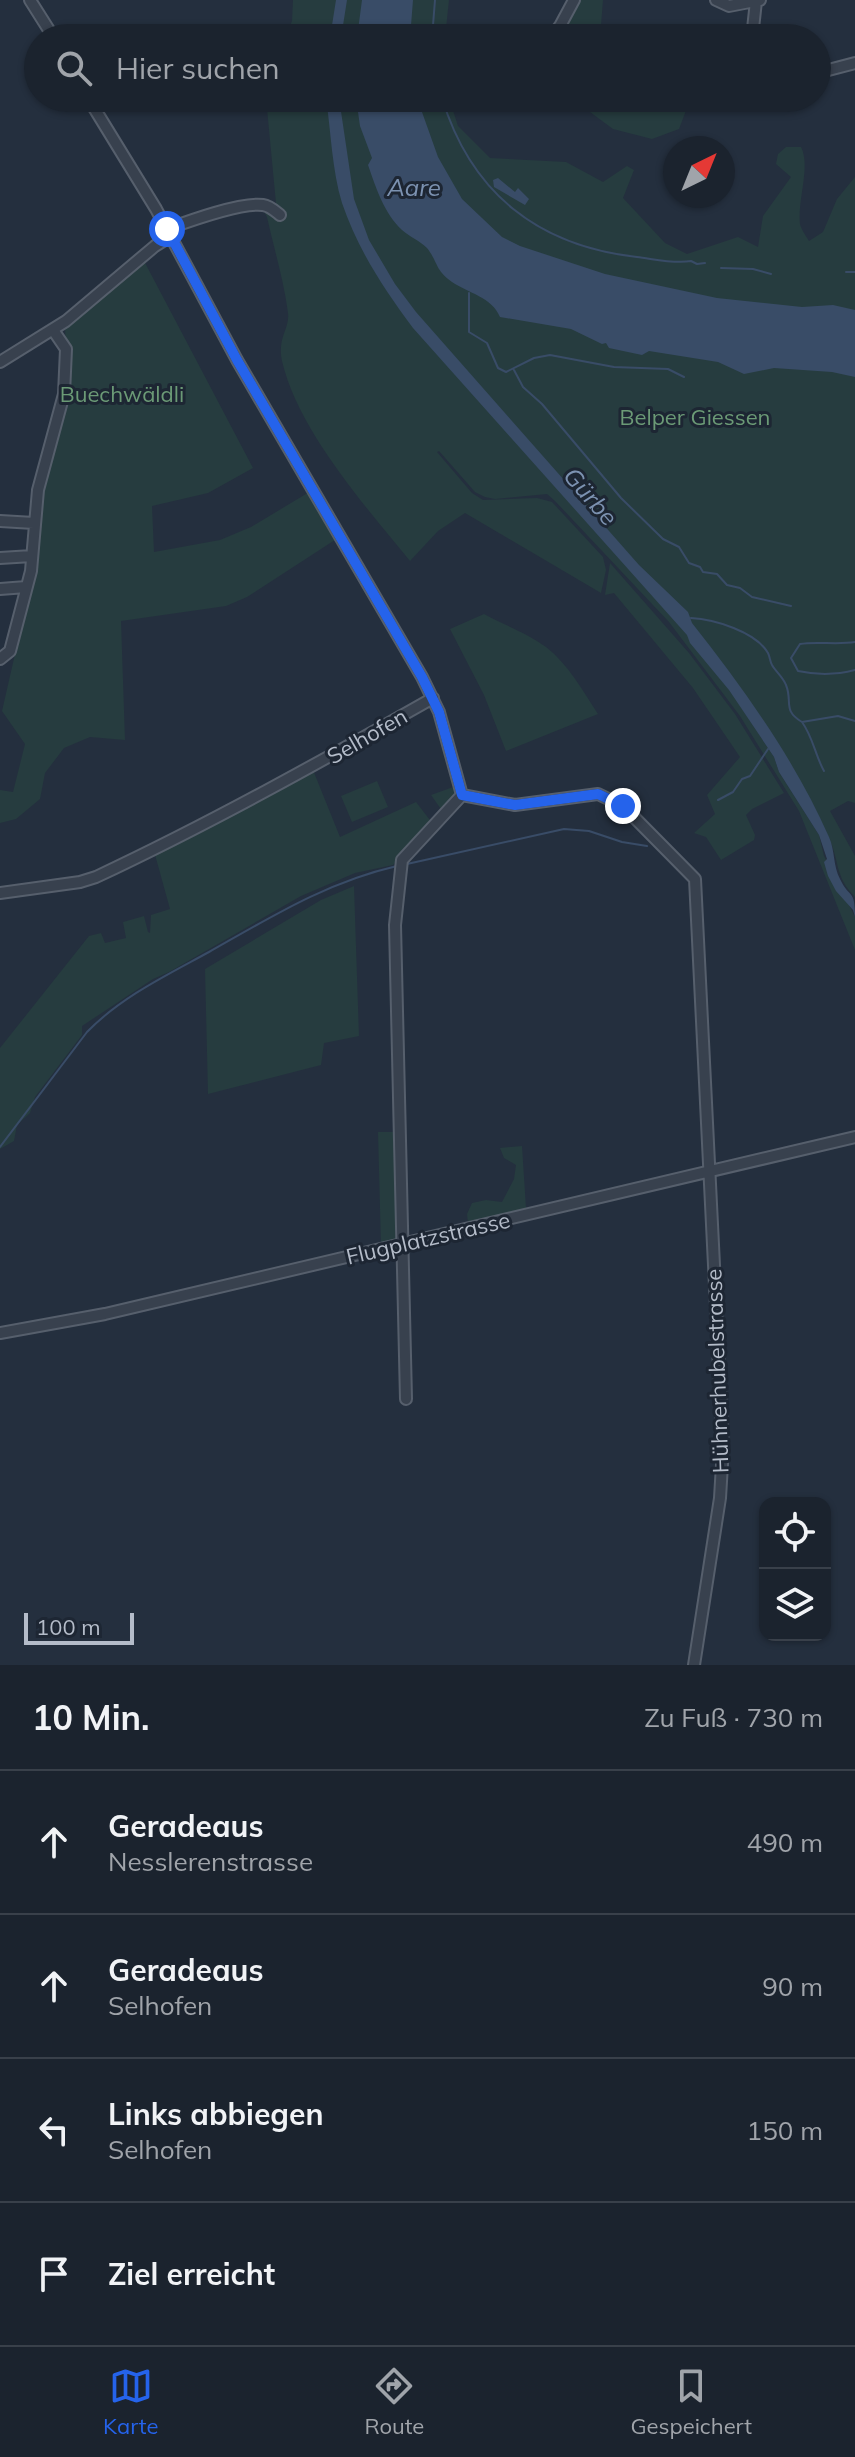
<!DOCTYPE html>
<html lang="de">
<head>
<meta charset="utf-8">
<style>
	body { margin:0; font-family:Mulish,sans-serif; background:#242b36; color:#f1f3f6 }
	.controls { position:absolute; right:24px; bottom:24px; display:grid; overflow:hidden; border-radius:16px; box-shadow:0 2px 6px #0004 }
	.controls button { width:72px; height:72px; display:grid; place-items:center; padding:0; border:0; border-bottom:2px solid #39404a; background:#1b232e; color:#f1f3f6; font:40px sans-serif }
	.compass { position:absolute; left:663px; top:136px; width:72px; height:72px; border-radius:50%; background:#1b232e; box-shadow:0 2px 6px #0004; rotate:43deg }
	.scale { position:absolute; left:24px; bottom:20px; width:110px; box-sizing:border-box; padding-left:8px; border:4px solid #b4bcc9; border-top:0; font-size:22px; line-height:28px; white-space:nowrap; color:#b4bcc9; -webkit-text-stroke:6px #1d2633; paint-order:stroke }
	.stop { position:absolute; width:24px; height:24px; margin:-18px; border:6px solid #2563eb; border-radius:50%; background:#fff }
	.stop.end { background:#2563eb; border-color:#fff; box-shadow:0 2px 8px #0008 }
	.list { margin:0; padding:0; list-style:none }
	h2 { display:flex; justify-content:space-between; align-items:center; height:104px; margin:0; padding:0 32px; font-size:34px }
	h2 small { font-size:26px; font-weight:400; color:#a0a4aa }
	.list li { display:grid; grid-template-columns:52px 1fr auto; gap:24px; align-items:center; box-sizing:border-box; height:144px; padding:0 32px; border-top:2px solid #39404a }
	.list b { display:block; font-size:30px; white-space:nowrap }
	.list p { margin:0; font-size:26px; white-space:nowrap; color:#a0a4aa }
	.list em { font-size:26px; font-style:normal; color:#a0a4aa }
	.icon { flex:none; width:44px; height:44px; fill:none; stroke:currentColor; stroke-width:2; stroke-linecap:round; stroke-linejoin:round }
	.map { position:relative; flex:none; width:855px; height:1665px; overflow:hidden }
	.search { position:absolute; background:#1b232e; box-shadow:0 2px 6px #0004; left:24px; right:24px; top:24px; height:88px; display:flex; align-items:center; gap:20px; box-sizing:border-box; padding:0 28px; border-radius:44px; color:#a0a4aa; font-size:30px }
	.sheet { height:680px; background:#1b232e }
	nav { display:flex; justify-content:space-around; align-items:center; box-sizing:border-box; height:112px; border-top:2px solid #39404a; background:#1b232e; font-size:22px; color:#a0a4aa }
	nav a { display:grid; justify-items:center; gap:4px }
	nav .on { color:#2563eb }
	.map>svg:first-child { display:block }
	.green { fill:#263c3f }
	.water { fill:#394c67 }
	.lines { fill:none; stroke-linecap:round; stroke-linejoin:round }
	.stream { stroke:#394c67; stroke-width:2 }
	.minor-casing { stroke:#565f6c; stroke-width:14 }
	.minor { stroke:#38414e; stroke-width:10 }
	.route { stroke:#2563eb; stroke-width:10 }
	.labels { text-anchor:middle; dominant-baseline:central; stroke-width:6; stroke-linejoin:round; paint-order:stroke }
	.park-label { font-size:22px; fill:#6b9a76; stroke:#1d2633 }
	.street-label { font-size:22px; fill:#b4bcc9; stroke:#1d2633 }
	.water-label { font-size:24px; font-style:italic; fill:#7c92b1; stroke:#1d2633 }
</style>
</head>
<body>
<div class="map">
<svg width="855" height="1665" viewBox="0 0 855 1665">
	<rect width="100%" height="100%" fill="#242f3e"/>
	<path class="green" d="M 293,0 L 449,0 L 445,38 L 285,38 L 292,21 Z
		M 573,0 L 603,0 L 600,38 L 551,38 Z
		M 266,98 L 449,98 L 458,126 L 490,158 L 566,162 L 603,182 L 627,166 L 634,170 L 623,198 L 665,243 L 687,254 L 738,237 L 758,247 L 763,216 L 791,177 L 776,164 L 778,154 L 786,147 L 801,147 C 811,166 797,201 800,224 C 801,229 806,236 809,241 L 823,232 L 837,199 L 855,177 L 855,803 L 848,801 L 830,811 L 855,856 L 855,897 C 834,876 840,860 828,836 C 807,790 780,749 753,707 L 741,707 L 774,757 L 779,772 L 819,835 L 824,856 L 855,917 L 855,950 L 799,811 L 740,716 L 669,622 L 555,501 L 547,494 L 495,499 L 485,497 L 475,492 L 439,451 L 437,452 L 472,493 L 483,500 L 537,498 L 552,502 L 603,557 L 606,570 L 601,593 L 465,513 L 438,531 L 410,561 C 365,506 298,430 282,361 C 277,337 290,329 288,313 C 284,281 274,249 267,217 L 263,210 L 264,207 L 277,214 Z
		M 571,98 L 689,98 L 690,100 L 679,129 L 652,139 L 613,129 Z
		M 143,259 L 253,468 L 208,493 L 152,506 L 154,552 L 220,540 L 251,527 L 311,491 L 338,538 L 247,597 L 226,606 L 121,621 L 125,740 L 90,737 L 64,748 L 45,773 L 40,799 L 16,819 L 0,823 L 0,790 L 13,792 L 25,744 L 2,711 L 34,571 L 41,495 L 67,395 L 65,324 Z
		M 610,563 L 689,653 L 735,714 L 784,793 L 752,809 L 746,815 L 755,835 L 754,840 L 721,860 L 706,837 L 694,833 L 715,814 L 707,795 L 740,757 L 693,688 L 614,593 L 605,595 Z
		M 484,614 C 506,626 527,633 546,647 C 568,664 583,691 598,714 L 506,751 L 484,695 L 450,629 Z
		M 313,770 L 340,837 L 416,802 L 433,824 L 393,865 L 355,873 L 301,896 L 169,972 L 153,979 L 82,1026 L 82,1035 L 35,1097 L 30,1113 L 17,1125 L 14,1141 L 0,1149 L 0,1048 L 89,936 L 101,933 L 105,943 L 126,938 L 123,922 L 144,916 L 148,932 L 150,933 L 151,915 L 170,909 L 154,851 Z
		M 377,781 L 388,807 L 352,822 L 341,796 Z
		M 456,786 L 458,796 L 443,812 L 431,795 Z
		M 354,886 L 359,1036 L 324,1043 L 321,1065 L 208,1094 L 205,969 L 321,900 Z
		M 378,1132 L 398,1132 L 400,1235 L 396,1242 L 381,1246 Z
		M 522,1146 L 526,1208 L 468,1223 L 467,1214 L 472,1203 L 486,1200 L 502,1202 L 514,1179 L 516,1165 L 504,1158 L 500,1148 Z"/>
	<path class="water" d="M 336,0 L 347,0 L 341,38 L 330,38 Z
		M 362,0 L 413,0 L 410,38 L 357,38 Z
		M 326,98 L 339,98 L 354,199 L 369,240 L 395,284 L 416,312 L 639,565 L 688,612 L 692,623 C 744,689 795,760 829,837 C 835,850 833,866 840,879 C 850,900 855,888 855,917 L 853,910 L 836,891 L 828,876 L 824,862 L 827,859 L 819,835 L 779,772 L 774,757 L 729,690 L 690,643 L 687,635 L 413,328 C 384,289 358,250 342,203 C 332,170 331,132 326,98 Z
		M 356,98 L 417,98 L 438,157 L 462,199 L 502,237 L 520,246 L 605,274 L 717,298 L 802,307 L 833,305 L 855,310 L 855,377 L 832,372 L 774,368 L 744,374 L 718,362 L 649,351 L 642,355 L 609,348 L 606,343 L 602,344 L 571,329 L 500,317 C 492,297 468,293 452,282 C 435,270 438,262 427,248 C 420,241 410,237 402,230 C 384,213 376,188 368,165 L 372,158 L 360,126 Z
		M 498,178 L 515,192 L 518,188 L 529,199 L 525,205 L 494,187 L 493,180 Z"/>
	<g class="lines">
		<path class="stream" d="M 432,38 L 435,0
			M 442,98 C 471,193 538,246 637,257 C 654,259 674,264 691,261 L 697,264 L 705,263
			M 721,268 L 753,269 L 771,274
			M 846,272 L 855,272
			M 469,293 L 469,332 L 487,343 L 498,368 L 506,372 L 534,358 L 550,355 L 614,367 L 668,369 L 684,377
			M 514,370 L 523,387 L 542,404 L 621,498 L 663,539 L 679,547 L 689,563 L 700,567 L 703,572 L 717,574 L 727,585 L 740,588 L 752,597 L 791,606
			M 691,618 C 714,619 756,632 768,653 C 770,657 770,662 772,665 C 776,672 783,677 786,685 C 793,702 782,710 802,722 L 838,716 L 855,721
			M 855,642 C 837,645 815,641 800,644 L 791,658 L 798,671 C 817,675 836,675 855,670
			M 802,722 C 813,737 815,755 824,771
			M 718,800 L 733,792 L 742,779 L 750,776 L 768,749
			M 407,864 L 564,829 L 589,831 L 622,842 L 647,846
			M 0,1147 L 87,1032 C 121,997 167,975 209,952 C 271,917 327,882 397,866"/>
		<defs>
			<path id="minor" d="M 30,0 L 54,38
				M 716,0 L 729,6 L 760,0
				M 550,38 L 560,26 L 574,0
				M 752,38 L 756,1
				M 817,73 L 855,63
				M 88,98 L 156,209 L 237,360 L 422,677 L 439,712 L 462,795
				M 167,229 C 189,221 241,202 263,205 C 270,206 275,211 280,215
				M 0,362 L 66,321 L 155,246 L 171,236
				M 0,521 L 34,523
				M 0,558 L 32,556
				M 0,589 L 26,587
				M 0,659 L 10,651 L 31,571 L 38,490 L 64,394 L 66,349 L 53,330
				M 462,795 L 515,805 L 598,794 L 623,806 L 695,879 L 723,1448 L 720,1498 L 694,1665
				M 0,893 L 80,882 L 96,877 C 211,823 322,761 433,698
				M 0,1333 L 105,1314 L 855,1137
				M 406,1399 L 395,925 L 402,860 L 462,795"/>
		</defs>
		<use href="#minor" class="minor-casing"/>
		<use href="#minor" class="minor"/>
	</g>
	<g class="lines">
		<path class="route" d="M 167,229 L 237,360 L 422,677 L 439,712 L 462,795 L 515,805 L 598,794 L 623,806"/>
	</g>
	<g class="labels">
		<g class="park-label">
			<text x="122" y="394">Buechwäldli</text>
			<text x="695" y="417">Belper Giessen</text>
		</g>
		<g class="street-label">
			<text transform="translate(367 736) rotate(-30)">Selhofen</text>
			<text transform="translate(428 1238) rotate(-13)">Flugplatzstrasse</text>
			<text transform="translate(717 1371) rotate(-92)">Hühnerhubelstrasse</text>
		</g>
		<g class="water-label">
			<text x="414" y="187">Aare</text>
			<text transform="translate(591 496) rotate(49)">Gürbe</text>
		</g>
	</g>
</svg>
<div class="controls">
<button><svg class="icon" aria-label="locate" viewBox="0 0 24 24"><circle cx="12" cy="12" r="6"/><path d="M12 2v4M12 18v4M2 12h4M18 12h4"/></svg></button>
<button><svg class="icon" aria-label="layers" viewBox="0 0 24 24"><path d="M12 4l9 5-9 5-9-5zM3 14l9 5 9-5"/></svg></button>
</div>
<svg class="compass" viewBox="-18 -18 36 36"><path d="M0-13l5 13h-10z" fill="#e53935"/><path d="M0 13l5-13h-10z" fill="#a0a4aa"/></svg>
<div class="scale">100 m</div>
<div class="stop" style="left:167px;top:229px"></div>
<div class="stop end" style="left:623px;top:806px"></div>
<div class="search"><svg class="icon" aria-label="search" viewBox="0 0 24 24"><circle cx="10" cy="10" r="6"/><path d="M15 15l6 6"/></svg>Hier suchen</div>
</div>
<section class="sheet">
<h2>10 Min.<small>Zu Fuß · 730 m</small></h2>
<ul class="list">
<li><svg class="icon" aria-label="ahead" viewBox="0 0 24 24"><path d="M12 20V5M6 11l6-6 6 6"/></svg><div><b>Geradeaus</b><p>Nesslerenstrasse</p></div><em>490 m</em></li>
<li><svg class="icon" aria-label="ahead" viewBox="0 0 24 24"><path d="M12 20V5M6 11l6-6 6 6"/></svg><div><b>Geradeaus</b><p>Selhofen</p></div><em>90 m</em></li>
<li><svg class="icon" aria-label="left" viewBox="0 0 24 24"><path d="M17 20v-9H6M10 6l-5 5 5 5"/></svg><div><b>Links abbiegen</b><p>Selhofen</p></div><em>150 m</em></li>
<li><svg class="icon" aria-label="arrive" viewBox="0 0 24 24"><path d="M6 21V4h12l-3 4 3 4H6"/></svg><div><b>Ziel erreicht</b></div></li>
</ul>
</section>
<nav>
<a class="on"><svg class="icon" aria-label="map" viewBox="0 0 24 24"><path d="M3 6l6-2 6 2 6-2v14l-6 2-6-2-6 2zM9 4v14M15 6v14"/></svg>Karte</a>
<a><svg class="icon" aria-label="directions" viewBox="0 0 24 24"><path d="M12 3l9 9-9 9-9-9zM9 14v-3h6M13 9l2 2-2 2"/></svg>Route</a>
<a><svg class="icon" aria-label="saved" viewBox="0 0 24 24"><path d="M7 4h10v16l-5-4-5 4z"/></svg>Gespeichert</a>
</nav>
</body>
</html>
